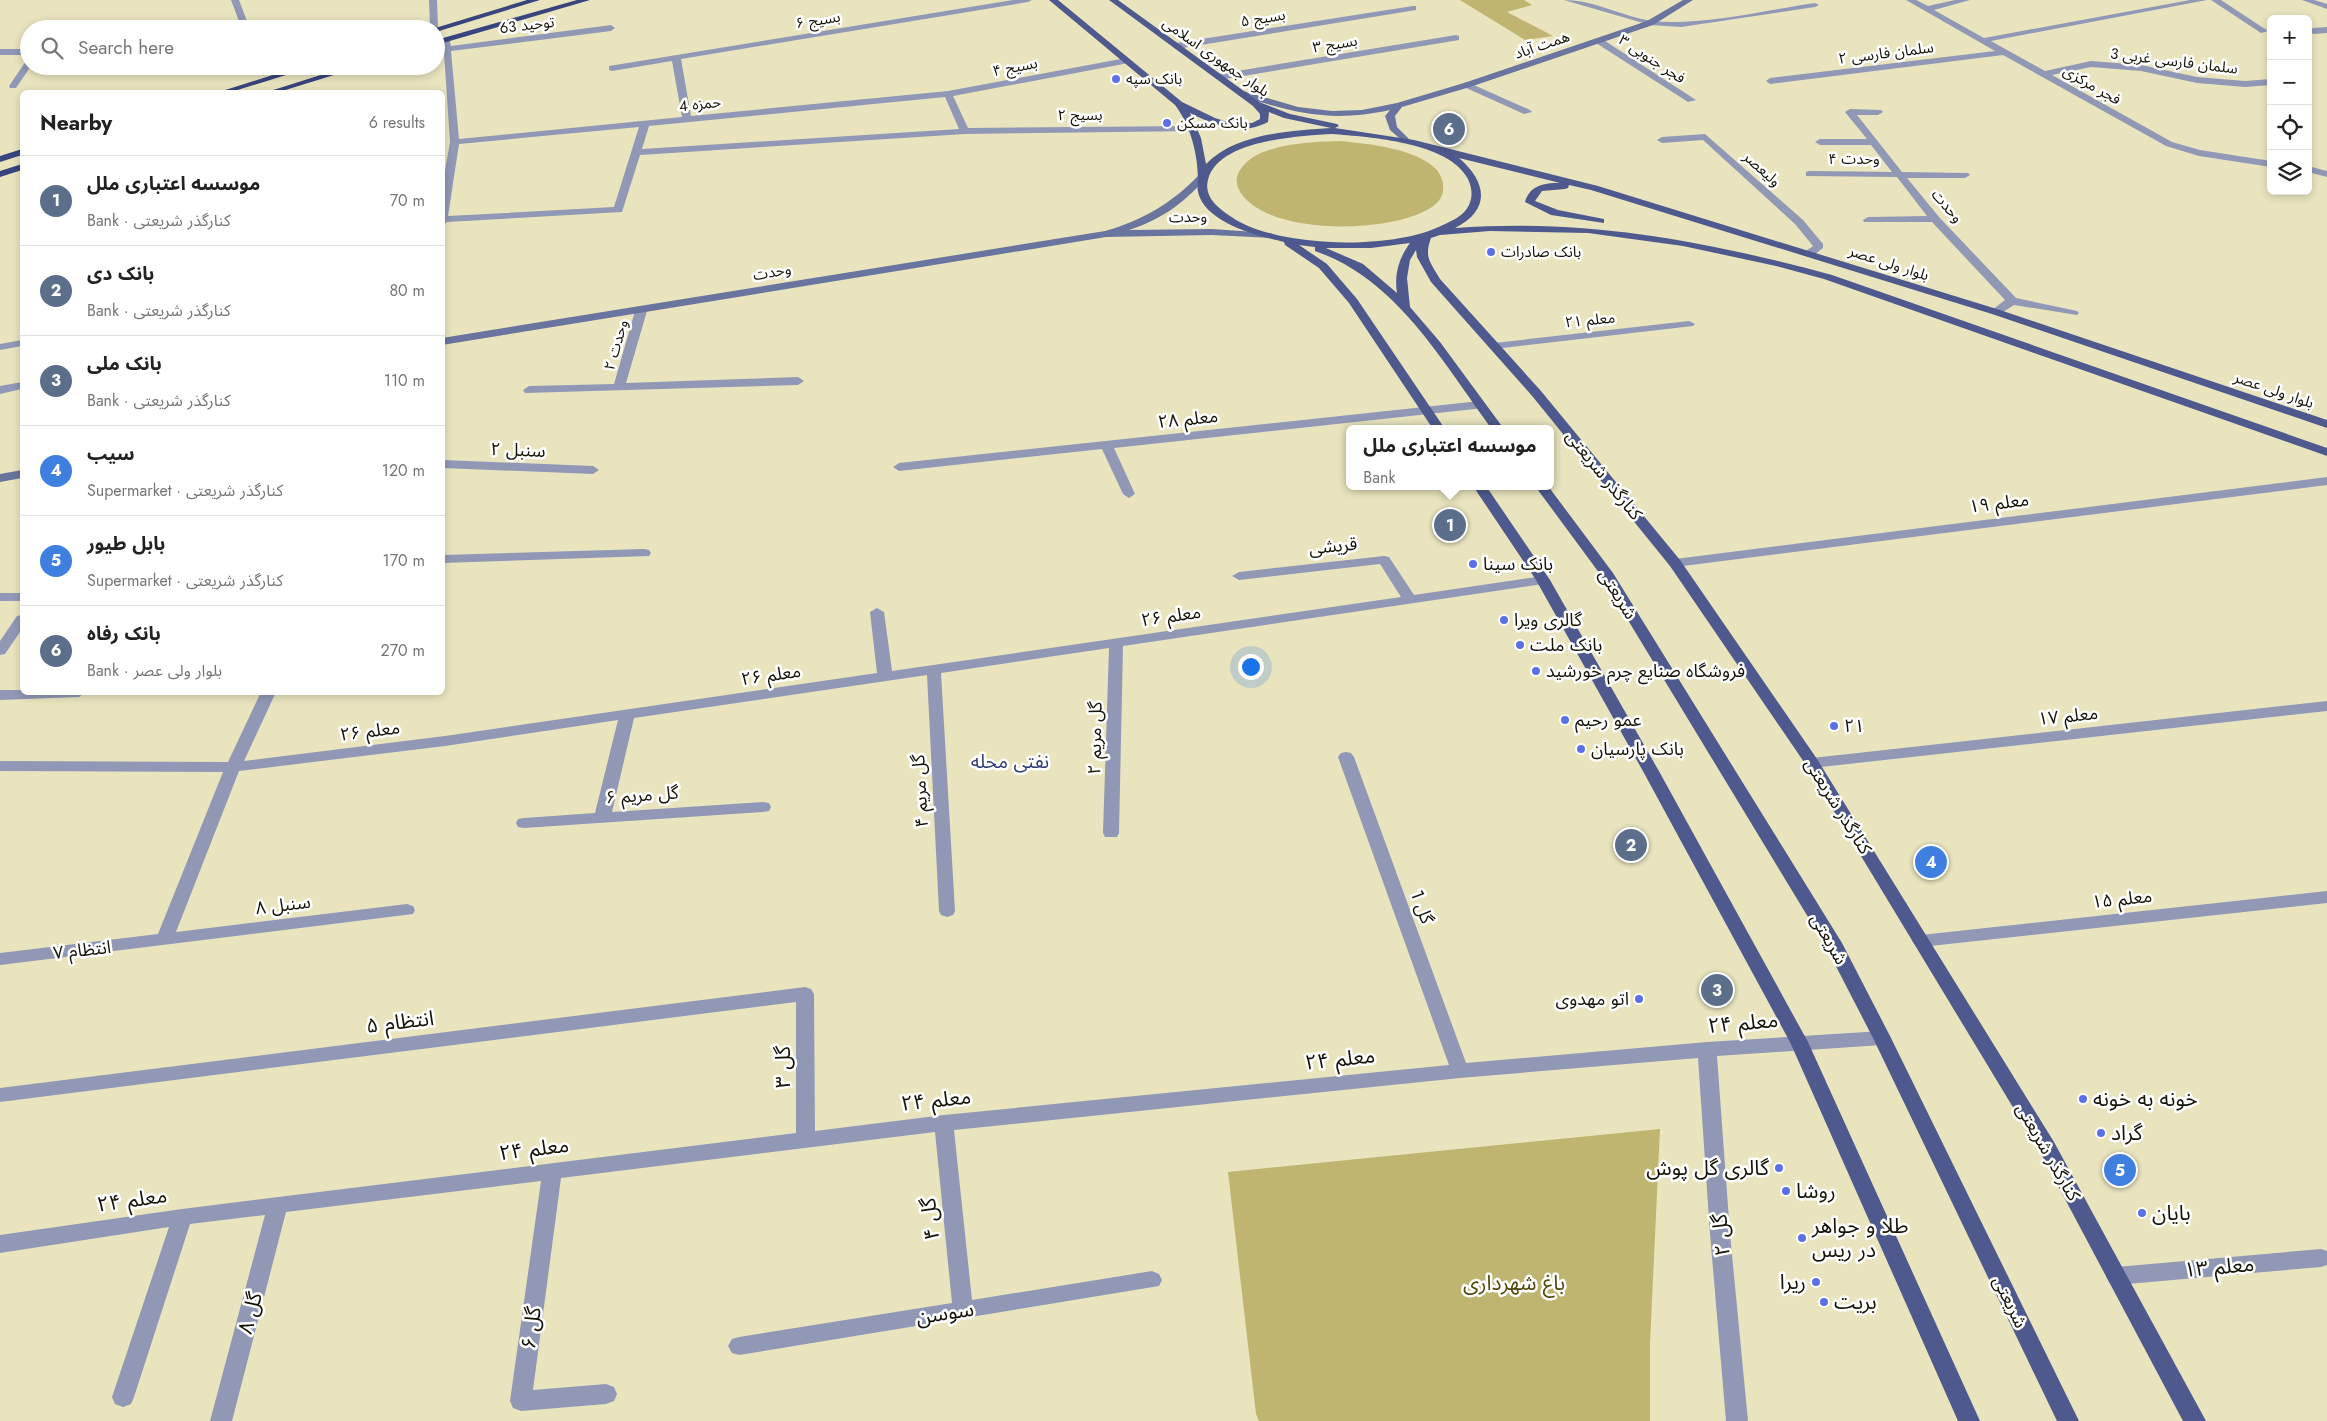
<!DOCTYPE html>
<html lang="en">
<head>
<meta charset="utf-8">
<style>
	body { margin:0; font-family:Jost,"Noto Sans Arabic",sans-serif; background:#f2f2f2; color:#222 }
	.controls { position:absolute; right:15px; top:15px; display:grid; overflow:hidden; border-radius:8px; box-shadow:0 2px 8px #0003 }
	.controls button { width:45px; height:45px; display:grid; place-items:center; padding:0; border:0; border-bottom:1px solid #e0e0e0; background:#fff; color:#222; font:25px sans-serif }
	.you { position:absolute; left:1250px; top:666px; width:18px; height:18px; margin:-12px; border:4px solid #fff; border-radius:50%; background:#1a73e8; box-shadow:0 0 0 8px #1a73e833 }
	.badge { display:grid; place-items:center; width:32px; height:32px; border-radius:50%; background:#d93025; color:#fff; font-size:16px; font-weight:700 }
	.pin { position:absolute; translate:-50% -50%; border:2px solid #fff; box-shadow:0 1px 5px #0006 }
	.popup { position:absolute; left:1346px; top:425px; width:208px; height:65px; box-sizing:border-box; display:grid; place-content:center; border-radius:8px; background:#fff; filter:drop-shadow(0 1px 4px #0005); font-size:16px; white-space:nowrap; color:#767676 }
	.popup b { font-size:19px; color:#222 }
	.popup::after { content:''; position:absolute; left:50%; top:100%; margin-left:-10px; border:10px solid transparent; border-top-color:#fff }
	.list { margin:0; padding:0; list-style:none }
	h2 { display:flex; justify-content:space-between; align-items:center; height:65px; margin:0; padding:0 20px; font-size:21px }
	h2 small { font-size:16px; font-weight:400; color:#767676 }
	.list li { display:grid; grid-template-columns:32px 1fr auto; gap:15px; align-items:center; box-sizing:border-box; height:90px; padding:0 20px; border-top:1px solid #e0e0e0 }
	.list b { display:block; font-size:19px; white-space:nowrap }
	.list p { margin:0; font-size:16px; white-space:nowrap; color:#767676 }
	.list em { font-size:16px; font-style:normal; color:#767676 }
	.icon { flex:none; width:28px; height:28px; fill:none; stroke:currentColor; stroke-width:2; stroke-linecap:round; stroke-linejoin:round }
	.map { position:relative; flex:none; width:2327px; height:1421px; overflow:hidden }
	.search { position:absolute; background:#fff; box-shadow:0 2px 8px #0003; left:20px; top:20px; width:425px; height:55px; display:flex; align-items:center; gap:12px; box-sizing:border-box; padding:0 18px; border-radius:28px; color:#767676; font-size:19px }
	.panel { position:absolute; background:#fff; box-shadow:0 2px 8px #0003; left:20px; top:90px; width:425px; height:605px; border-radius:8px }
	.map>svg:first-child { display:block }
	.green { fill:#bfb570 }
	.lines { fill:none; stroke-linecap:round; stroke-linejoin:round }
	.street { fill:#9098b6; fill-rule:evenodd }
	.secondary { fill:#69749f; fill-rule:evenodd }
	.primary { fill:#4e5a8e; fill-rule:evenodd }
	.highway { fill:#37447e; fill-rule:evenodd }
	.poi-dot { fill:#5b70e7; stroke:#fff; stroke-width:2 }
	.labels { text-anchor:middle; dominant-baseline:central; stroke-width:5; stroke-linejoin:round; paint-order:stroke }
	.far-street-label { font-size:15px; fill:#161407; stroke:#fff }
	.far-poi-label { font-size:15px; fill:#161407; stroke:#fff; text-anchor:start }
	.street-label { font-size:18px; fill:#161407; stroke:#fff }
	.poi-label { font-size:18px; fill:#161407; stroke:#fff; text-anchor:start }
	.neighbourhood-label { font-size:19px; fill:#2f3b75; stroke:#fff }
	.near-street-label { font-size:21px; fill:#161407; stroke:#fff }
	.near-poi-label { font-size:21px; fill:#161407; stroke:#fff; text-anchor:start }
	.near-park-label { font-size:21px; fill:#524a0d; stroke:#fff }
</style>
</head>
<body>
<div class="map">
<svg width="2327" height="1421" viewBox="0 0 2327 1421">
	<rect width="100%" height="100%" fill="#e9e4be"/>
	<path class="green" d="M 1460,0 L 1524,0 L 1532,5 L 1507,12 L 1553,36 L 1525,40 Z
		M 1340,141 C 1369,144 1416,148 1437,170 C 1442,177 1444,183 1443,191 C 1442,201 1432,208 1423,212 C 1382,232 1275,235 1243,196 C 1235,186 1234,176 1243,166 C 1262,143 1313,142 1340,141 Z
		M 1660,1129 L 1650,1344 L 1650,1421 L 1259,1421 L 1256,1414 L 1228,1172 Z"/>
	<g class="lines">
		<path class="street" d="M 231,0 L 239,0 L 250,29 L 242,29 Z
			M 429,0 L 437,0 L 438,29 L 436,31 L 436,29 L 430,29 Z
			M 1013,0 L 1032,0 L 1028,2 L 681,59 L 691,116 L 948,91 L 1126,58 L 1129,59 L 1129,63 L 953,96 L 968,128 L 1195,126 L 1198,127 L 1198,131 L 965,134 L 640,155 L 622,212 L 447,222 L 442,225 L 442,188 L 450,142 L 443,38 L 449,38 L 451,46 L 611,25 L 615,28 L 611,31 L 451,51 L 459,139 L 682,117 L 672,61 L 612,71 L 609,70 L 609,66 ZM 945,97 L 959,129 L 642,149 L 649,126 ZM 639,127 L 614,207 L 448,216 L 459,144 Z
			M 1564,0 C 1595,0 1622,17 1653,21 C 1701,26 1766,10 1815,3 L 1819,5 L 1815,7 L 1681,27 L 1650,25 Z
			M 1906,0 L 1916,0 L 1928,6 L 1955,0 L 1970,0 L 1934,10 L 1984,38 L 2190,0 L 2207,0 L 1991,41 L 2045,71 L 2091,61 L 2141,65 L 2197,77 L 2245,81 L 2271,79 L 2271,85 L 2245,87 L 2197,83 L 2141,71 L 2091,67 L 2052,75 L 2172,142 L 2200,150 L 2271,161 L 2271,167 L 2199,156 L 2166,146 L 2003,55 L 1770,84 L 1766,81 L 1770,78 L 1995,51 Z
			M 2211,0 L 2221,0 L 2268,31 L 2261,33 Z
			M 2302,0 L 2314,0 L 2327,4 L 2327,9 Z
			M 1413,6 L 1416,6 L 1416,10 L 1176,49 L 1172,46 L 1176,43 Z
			M 2327,27 L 2327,33 L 2313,34 L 2309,31 L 2313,28 Z
			M 1456,35 L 1459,36 L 1459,40 L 1219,80 L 1215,77 L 1219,74 Z
			M 1599,38 L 1602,39 L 1696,100 L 1688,102 L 1596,43 L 1595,41 Z
			M 0,49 L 29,49 L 29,55 L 0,55 Z
			M 29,60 L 29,66 L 31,66 L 16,88 L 10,88 L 9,86 L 26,61 Z
			M 1467,82 L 1530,110 L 1532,112 L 1524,114 L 1464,87 L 1464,83 Z
			M 1850,109 L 1881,110 L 1883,112 L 1878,115 L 1857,115 L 1902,172 L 1968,173 L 1970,175 L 1965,178 L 1907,178 L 1939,217 L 2016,298 L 2077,311 L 2079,313 L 2077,315 L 2014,305 L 2000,314 L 1992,314 L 1992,310 L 2005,300 L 1932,222 L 1864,222 L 1863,220 L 1868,217 L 1927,216 L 1897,177 L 1806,176 L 1806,172 L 1809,171 L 1892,172 L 1871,145 L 1820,145 L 1815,142 L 1820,139 L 1867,139 L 1845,112 Z
			M 1705,134 L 1803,220 L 1823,244 L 1823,248 L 1814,255 L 1806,255 L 1806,251 L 1813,246 L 1795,224 L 1703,140 L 1662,143 L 1657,140 L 1662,137 Z
			M 2308,166 L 2327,171 L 2327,177 L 2308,172 Z
			M 641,308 L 647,311 L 626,383 L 798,377 L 804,381 L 798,385 L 525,393 L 523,390 L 529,386 L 614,384 L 635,311 Z
			M 1689,321 L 1695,324 L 1693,326 L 1494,349 L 1488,346 L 1494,343 Z
			M 22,340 L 22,346 L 0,350 L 0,344 Z
			M 22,382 L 22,389 L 0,394 L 0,386 Z
			M 1480,401 L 1486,405 L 1484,408 L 1114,448 L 1135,494 L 1129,498 L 1123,494 L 1102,449 L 899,471 L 893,467 L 899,463 Z
			M 442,460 L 593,466 L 599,470 L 593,474 L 442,468 Z
			M 2327,477 L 2327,485 L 1675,567 L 1668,563 L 1675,559 Z
			M 644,549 L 649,550 L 651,553 L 649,556 L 442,563 L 442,555 Z
			M 1384,556 L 1389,557 L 1414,595 L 1543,576 L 1550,580 L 1543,584 L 1123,646 L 1119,833 L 1117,837 L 1105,837 L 1103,833 L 1109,648 L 941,673 L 955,911 L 953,915 L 947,917 L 941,915 L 939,911 L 927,675 L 634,718 L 612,812 L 763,802 L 769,803 L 771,807 L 769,811 L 763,812 L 524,828 L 518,827 L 516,823 L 518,819 L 524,818 L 595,813 L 618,720 L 445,746 L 239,771 L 176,932 L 407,904 L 413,906 L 415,910 L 413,914 L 0,965 L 0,953 L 158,934 L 223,772 L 0,771 L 0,761 L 228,762 L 261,692 L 276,692 L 244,761 L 445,736 L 877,673 L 870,612 L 877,608 L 884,612 L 892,671 L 1401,597 L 1380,564 L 1239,580 L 1232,576 L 1239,572 Z
			M 0,593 L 22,593 L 22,601 L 0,601 Z
			M 22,615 L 22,629 L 5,654 L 0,655 L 0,641 L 17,616 Z
			M 0,690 L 22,690 L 22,692 L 86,692 L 79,697 L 0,700 Z
			M 2327,701 L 2327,711 L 1812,768 L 1807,767 L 1804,763 L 1807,759 L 1812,758 Z
			M 1346,752 L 1351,753 L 1354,757 L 1466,1063 L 1707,1042 L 1882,1031 L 1888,1033 L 1891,1038 L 1888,1043 L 1882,1045 L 1717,1056 L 1730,1234 L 1748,1421 L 1726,1421 L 1710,1234 L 1698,1058 L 1460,1078 L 954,1130 L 972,1300 L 1152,1271 L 1159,1274 L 1162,1280 L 1159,1286 L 739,1355 L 732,1353 L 728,1346 L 732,1339 L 739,1337 L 952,1303 L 935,1132 L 561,1178 L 533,1390 L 606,1384 L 614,1387 L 617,1394 L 614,1401 L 606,1404 L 521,1411 L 513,1408 L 510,1401 L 541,1181 L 286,1212 L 232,1421 L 210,1421 L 265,1215 L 190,1224 L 134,1397 L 131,1404 L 123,1407 L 115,1404 L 112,1397 L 169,1227 L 0,1253 L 0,1235 L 182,1209 L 796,1133 L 796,1002 L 0,1102 L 0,1088 L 805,987 L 811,989 L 814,994 L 815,1131 L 944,1115 L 1449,1065 L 1338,757 L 1341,753 Z
			M 2327,891 L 2327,903 L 1921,947 L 1915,945 L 1912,941 L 1915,937 L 1921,935 Z
			M 2321,1249 L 2327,1251 L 2327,1265 L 2321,1267 L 2116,1285 L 2109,1282 L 2106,1276 L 2109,1270 L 2116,1267 Z"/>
		<path class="secondary" d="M 1683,0 L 1693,0 L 1653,25 L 1470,87 L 1402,107 L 1395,116 L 1397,127 L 1410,140 L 1405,143 L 1390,130 L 1385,116 L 1390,110 C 1344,120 1309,117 1264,103 C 1256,101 1245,99 1239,94 L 1243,91 L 1298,107 L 1332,111 L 1362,110 L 1397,103 L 1464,83 L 1647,21 Z
			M 1202,174 L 1205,175 L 1205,179 C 1183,204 1160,220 1129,230 L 1212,229 L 1269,233 L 1273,234 L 1273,238 L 1212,235 L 1106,237 L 442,345 L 442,338 L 1105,231 C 1143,220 1171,204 1199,175 Z
			M 22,470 L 22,478 L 0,482 L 0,474 Z"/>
		<path class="primary" d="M 1049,0 L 1058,0 L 1182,102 L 1215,118 L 1234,124 L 1252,123 L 1260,119 L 1260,114 L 1253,106 L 1109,0 L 1118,0 L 1259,102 L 1290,114 L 1337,124 L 1339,126 L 1335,128 L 1414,140 L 1598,186 L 2000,310 L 2327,420 L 2327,428 L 1992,314 L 1591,190 L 1569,185 L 1568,188 L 1565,189 L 1542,191 L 1535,201 L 1558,210 L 1604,219 L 1604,223 L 1551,215 L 1525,202 C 1530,185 1544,183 1560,183 L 1459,158 C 1487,182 1491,210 1455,228 C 1586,218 1706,241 1832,275 L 2327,448 L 2327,456 L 1824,279 L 1776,266 L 1683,246 L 1588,233 L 1490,231 L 1440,235 L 1431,238 C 1424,257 1430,262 1440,279 L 1541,391 L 1680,560 L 1817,759 L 2054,1142 L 2206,1421 L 2183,1421 L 2040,1152 L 1806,765 L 1670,566 L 1533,397 L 1431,282 L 1417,257 L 1416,250 L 1410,260 L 1407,278 L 1410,307 L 1440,342 L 1504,429 L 1492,429 C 1443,363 1397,279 1315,251 L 1315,247 L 1299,245 L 1327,264 L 1357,299 L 1445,429 L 1433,429 L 1349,303 L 1319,268 L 1285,245 L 1284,242 C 1258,236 1205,223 1198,192 C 1197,188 1198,185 1198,181 C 1198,155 1191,126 1175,105 ZM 1269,112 L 1284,118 L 1331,128 C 1291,131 1236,133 1206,164 L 1201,138 L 1190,113 C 1216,126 1241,136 1268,122 ZM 1332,134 C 1369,137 1449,142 1468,179 C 1472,188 1473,196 1469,205 C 1464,216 1453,220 1443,225 C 1394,250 1284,248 1236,220 C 1222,211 1203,199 1208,180 C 1218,140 1298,136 1332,134 ZM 1410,243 C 1399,258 1394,274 1397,293 L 1363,264 L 1326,248 L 1371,248 Z
			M 1473,486 L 1486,486 L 1550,580 L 1660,773 L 1808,1042 L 1980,1421 L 1958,1421 L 1790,1042 L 1644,773 L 1536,580 Z
			M 1535,486 L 1548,486 L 1613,573 L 1842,943 L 1891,1038 L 2079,1421 L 2057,1421 L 1873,1038 L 1825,945 L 1600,574 Z"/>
		<path class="highway" d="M 527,0 L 540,0 L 439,31 L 432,29 Z
			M 577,0 L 590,0 L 436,45 L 436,40 Z
			M 301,66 L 315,66 L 231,92 L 219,92 Z
			M 349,66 L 363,66 L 279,92 L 267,92 Z
			M 22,149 L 22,155 L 0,162 L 0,156 Z
			M 22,164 L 22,170 L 0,177 L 0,171 Z"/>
	</g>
	<g class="poi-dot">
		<circle cx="1116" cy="79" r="5"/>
		<circle cx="1167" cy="123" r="5"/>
		<circle cx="1491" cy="252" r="5"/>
		<circle cx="1473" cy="564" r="5"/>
		<circle cx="1504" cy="620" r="5"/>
		<circle cx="1520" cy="645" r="5"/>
		<circle cx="1536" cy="671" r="5"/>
		<circle cx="1565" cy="720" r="5"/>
		<circle cx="1834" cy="726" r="5"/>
		<circle cx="1581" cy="749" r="5"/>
		<circle cx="1639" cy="999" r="5"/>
		<circle cx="2083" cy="1099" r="5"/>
		<circle cx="2101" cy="1133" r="5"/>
		<circle cx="1779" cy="1168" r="5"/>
		<circle cx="1786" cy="1191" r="5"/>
		<circle cx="2142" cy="1213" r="5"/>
		<circle cx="1802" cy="1238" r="5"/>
		<circle cx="1816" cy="1282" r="5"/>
		<circle cx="1824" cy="1302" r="5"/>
	</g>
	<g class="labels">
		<g class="far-street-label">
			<text transform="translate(1263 18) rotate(-9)">بسیج ۵</text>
			<text transform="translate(818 20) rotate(-9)">بسیج ۶</text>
			<text transform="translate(527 25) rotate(-7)">توحید 63</text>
			<text transform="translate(1335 44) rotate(-9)">بسیج ۳</text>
			<text transform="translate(1542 45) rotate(-19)">همت آباد</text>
			<text transform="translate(1886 53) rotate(-7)">سلمان فارسی ۲</text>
			<text transform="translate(1216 57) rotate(35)">بلوار جمهوری اسلامی</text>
			<text transform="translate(1652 59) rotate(33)">فجر جنوبی ۳</text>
			<text transform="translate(2174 61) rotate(7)">سلمان فارسی غربی 3</text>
			<text transform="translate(1015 67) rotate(-11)">بسیج ۴</text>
			<text transform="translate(2092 85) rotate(30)">فجر مرکزی</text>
			<text transform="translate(700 104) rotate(-6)">حمزه 4</text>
			<text x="1080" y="115">بسیج ۲</text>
			<text x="1854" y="159">وحدت ۴</text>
			<text transform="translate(1762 169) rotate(42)">ولیعصر</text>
			<text transform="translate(1947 206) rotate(49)">وحدت</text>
			<text transform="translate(1188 217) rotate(-1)">وحدت</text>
			<text transform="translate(1889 263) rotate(18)">بلوار ولی عصر</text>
			<text transform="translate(772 272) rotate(-10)">وحدت</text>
			<text transform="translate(1590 320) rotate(-6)">معلم ۲۱</text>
			<text transform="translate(616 345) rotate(-74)">وحدت ۲</text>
			<text transform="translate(2274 390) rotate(19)">بلوار ولی عصر</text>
		</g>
		<g class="far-poi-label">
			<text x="1126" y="79">بانک سپه</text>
			<text x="1177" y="123">بانک مسکن</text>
			<text x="1501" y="252">بانک صادرات</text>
		</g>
		<g class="street-label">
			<text transform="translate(1188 419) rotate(-6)">معلم ۲۸</text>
			<text transform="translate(518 450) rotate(2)">سنبل ۲</text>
			<text transform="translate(1604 475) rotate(51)">کنارگذر شریعتی</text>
			<text transform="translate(1999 503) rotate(-7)">معلم ۱۹</text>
			<text transform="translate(1333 546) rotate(-6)">قریشی</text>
			<text transform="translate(1618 594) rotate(58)">شریعتی</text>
			<text transform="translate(1171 616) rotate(-8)">معلم ۲۶</text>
			<text transform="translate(771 675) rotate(-8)">معلم ۲۶</text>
			<text transform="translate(2068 716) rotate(-6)">معلم ۱۷</text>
			<text transform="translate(370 731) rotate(-7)">معلم ۲۶</text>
			<text transform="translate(1095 738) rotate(-89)">گل مریم ۲</text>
			<text transform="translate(920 791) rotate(-93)">گل مریم ۴</text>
			<text transform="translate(642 795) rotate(-4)">گل مریم ۶</text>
			<text transform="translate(1838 806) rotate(58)">کنارگذر شریعتی</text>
			<text transform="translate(2122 899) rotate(-6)">معلم ۱۵</text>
			<text transform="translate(283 905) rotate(-7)">سنبل ۸</text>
			<text transform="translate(1422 907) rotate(70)">گل 1</text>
			<text transform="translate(1829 939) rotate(60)">شریعتی</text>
			<text transform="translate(82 950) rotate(-6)">انتظام ۷</text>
			<text transform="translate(2048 1152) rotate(60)">کنارگذر شریعتی</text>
			<text transform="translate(2010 1302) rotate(64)">شریعتی</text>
		</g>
		<g class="poi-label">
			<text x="1483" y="564">بانک سینا</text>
			<text x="1514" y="620">گالری ویرا</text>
			<text x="1530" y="645">بانک ملت</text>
			<text x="1546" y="671">فروشگاه صنایع چرم خورشید</text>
			<text x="1575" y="720">عمو رحیم</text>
			<text x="1844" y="726">۲۱</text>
			<text x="1591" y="749">بانک پارسیان</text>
			<text x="1629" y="999" text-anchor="end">اتو مهدوی</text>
		</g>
		<g class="neighbourhood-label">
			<text x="1010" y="761">نفتی محله</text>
		</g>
		<g class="near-street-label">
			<text transform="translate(400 1022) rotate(-7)">انتظام ۵</text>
			<text transform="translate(1743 1023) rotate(-5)">معلم ۲۴</text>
			<text transform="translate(1340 1059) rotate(-6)">معلم ۲۴</text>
			<text transform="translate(783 1067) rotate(-90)">گل ۳</text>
			<text transform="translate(936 1100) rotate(-6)">معلم ۲۴</text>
			<text transform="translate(534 1149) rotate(-7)">معلم ۲۴</text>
			<text transform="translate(132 1200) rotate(-8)">معلم ۲۴</text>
			<text transform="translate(930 1219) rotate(-96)">گل ۴</text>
			<text transform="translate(1721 1235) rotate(-95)">گل ۲</text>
			<text transform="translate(2219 1267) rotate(-5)">معلم ۱۳</text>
			<text transform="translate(250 1313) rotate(-75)">گل ۸</text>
			<text transform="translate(945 1313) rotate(-9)">سوسن</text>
			<text transform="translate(531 1328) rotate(-82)">گل ۶</text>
		</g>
		<g class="near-poi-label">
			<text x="2093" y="1099">خونه به خونه</text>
			<text x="2111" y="1133">گراد</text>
			<text x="1769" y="1168" text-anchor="end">گالری گل پوش</text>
			<text x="1796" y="1191">روشا</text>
			<text x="2152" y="1213">بایان</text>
			<text x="1812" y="1226">طلا و جواهر<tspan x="1812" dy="24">در ریس</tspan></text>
			<text x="1806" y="1282" text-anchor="end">ریرا</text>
			<text x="1834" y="1302">بریت</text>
		</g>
		<g class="near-park-label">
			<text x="1514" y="1283">باغ شهرداری</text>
		</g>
	</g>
</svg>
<div class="controls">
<button>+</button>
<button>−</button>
<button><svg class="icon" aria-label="locate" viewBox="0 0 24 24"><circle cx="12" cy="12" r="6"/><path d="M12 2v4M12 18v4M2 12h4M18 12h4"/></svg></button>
<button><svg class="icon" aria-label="layers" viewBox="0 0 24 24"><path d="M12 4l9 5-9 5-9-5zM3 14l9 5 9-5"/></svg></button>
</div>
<div class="you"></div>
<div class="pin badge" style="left:1450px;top:525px;background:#5c6f8a">1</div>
<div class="popup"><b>موسسه اعتباری ملل</b>Bank</div>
<div class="pin badge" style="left:1631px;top:845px;background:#5c6f8a">2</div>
<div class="pin badge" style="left:1717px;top:990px;background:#5c6f8a">3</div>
<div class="pin badge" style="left:1931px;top:862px;background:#3f7fe0">4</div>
<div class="pin badge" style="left:2120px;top:1170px;background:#3f7fe0">5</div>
<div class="pin badge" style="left:1449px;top:129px;background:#5c6f8a">6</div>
<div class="search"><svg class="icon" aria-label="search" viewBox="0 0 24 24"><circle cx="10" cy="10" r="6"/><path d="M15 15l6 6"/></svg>Search here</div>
<section class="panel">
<h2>Nearby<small>6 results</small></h2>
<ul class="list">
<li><span class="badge" style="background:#5c6f8a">1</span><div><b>موسسه اعتباری ملل</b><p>Bank · کنارگذر شریعتی</p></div><em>70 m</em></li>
<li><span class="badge" style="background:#5c6f8a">2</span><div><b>بانک دی</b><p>Bank · کنارگذر شریعتی</p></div><em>80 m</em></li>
<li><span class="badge" style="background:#5c6f8a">3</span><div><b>بانک ملی</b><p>Bank · کنارگذر شریعتی</p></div><em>110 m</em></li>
<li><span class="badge" style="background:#3f7fe0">4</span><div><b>سیب</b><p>Supermarket · کنارگذر شریعتی</p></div><em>120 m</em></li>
<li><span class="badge" style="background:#3f7fe0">5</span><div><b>بابل طیور</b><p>Supermarket · کنارگذر شریعتی</p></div><em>170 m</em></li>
<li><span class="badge" style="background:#5c6f8a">6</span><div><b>بانک رفاه</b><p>Bank · بلوار ولی عصر</p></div><em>270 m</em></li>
</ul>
</section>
</div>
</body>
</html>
